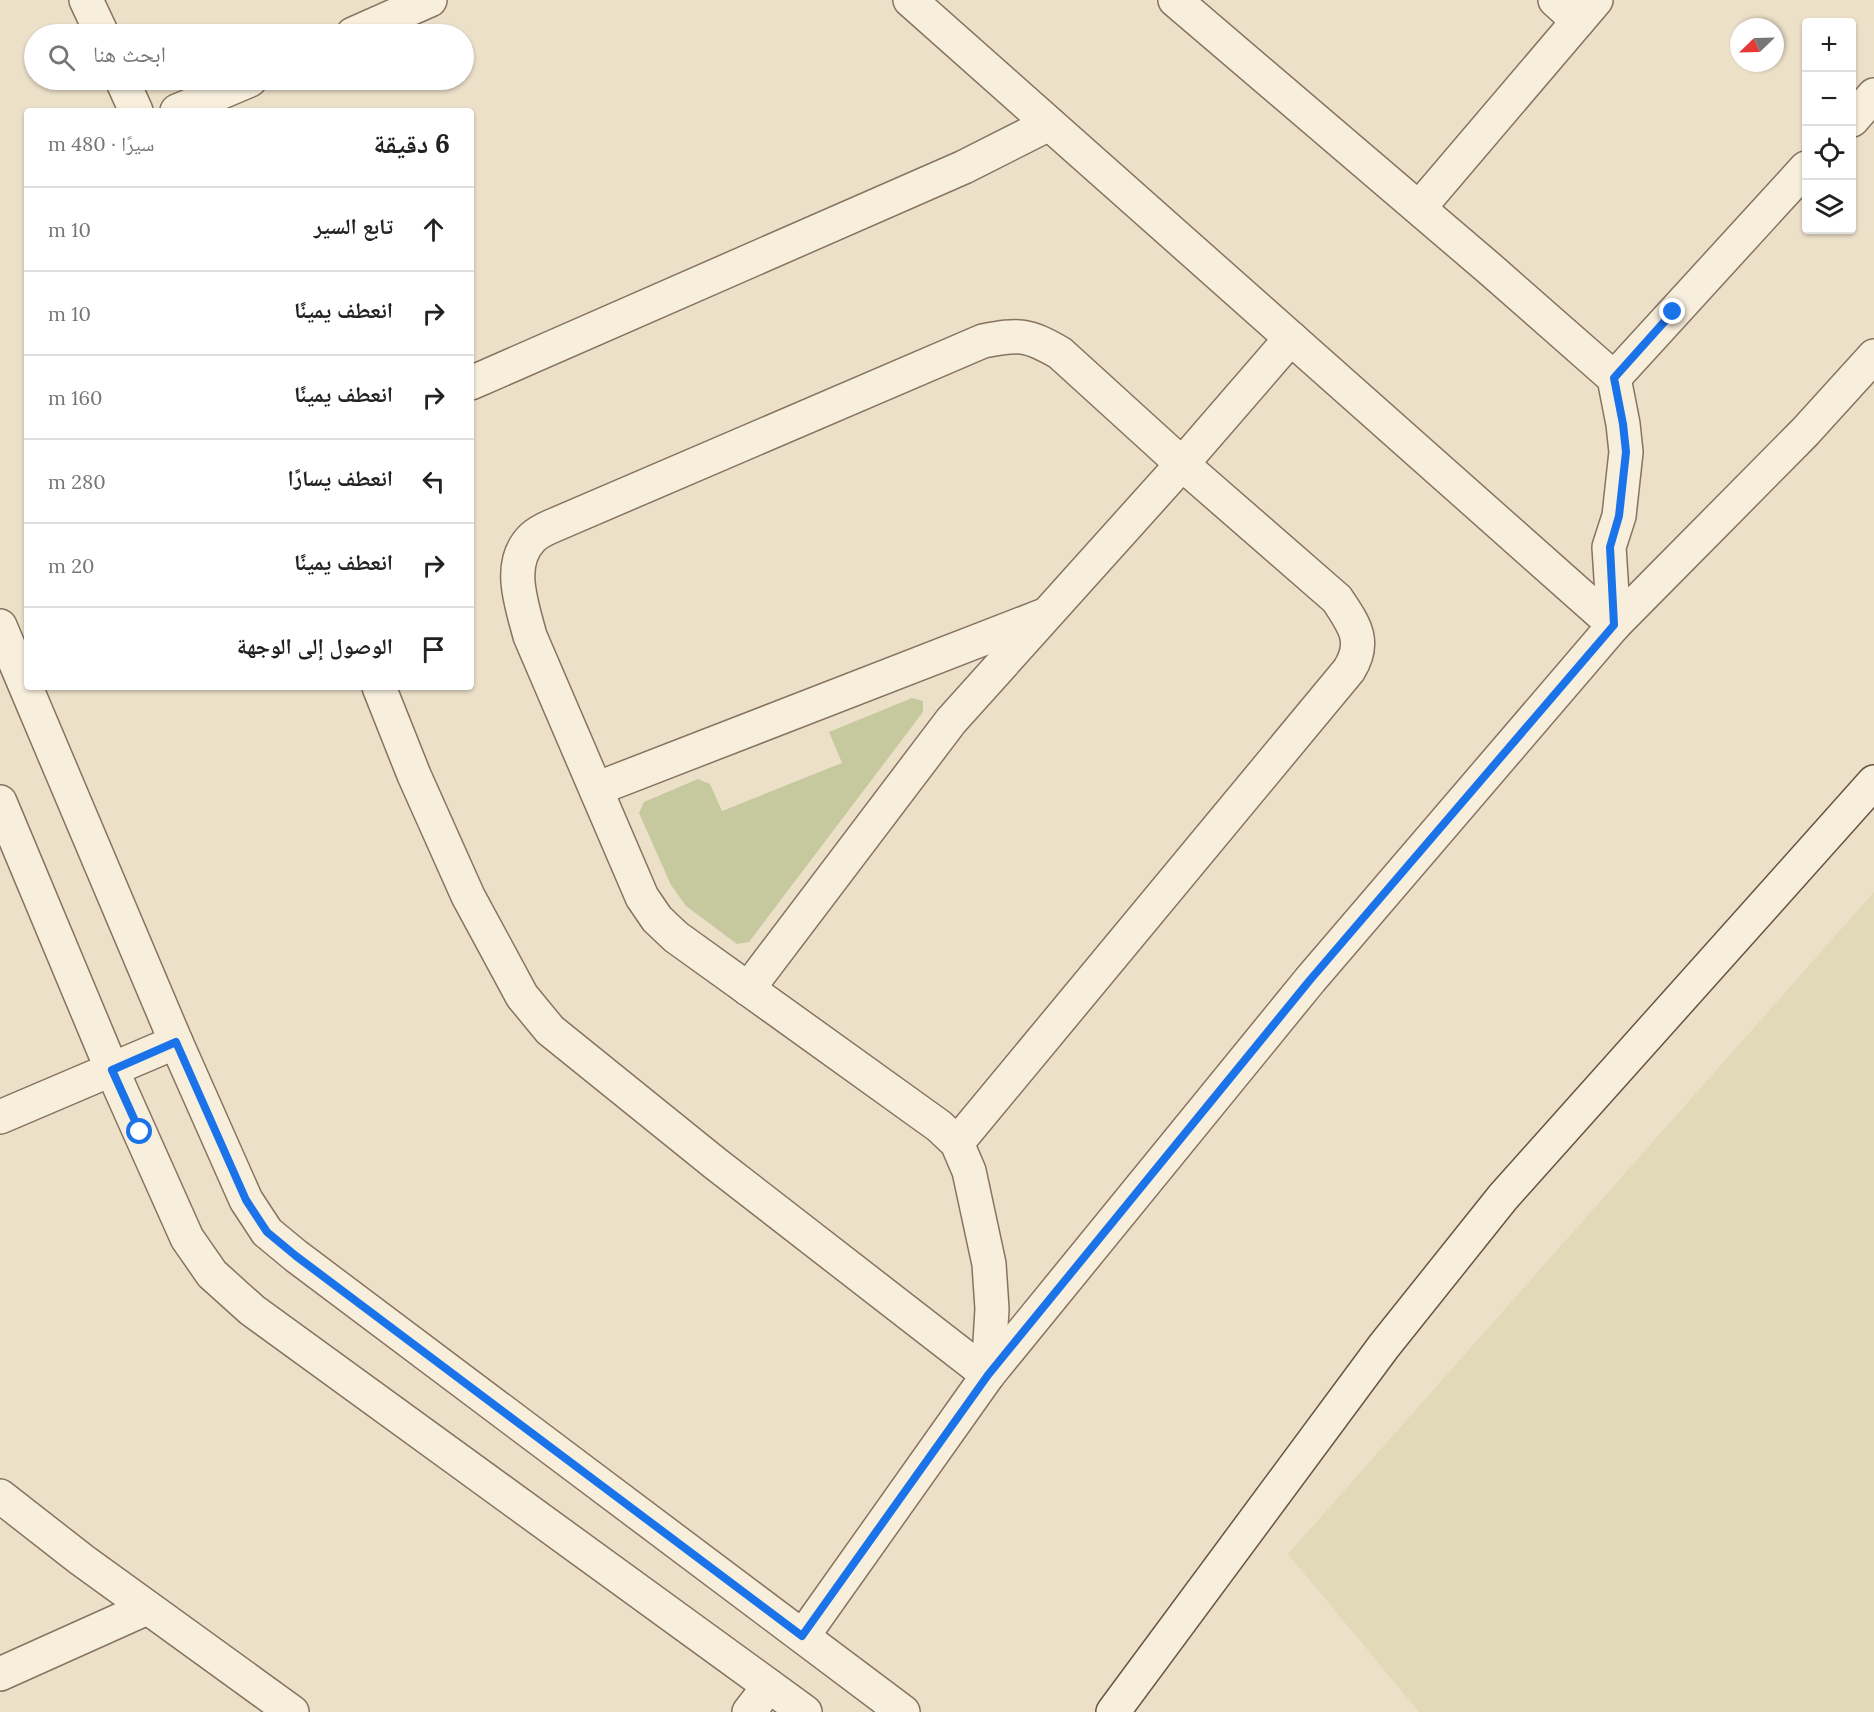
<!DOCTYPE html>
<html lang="ar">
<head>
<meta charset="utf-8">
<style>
	:root { --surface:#fff; --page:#f6f6f6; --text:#222; --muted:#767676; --line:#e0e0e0 }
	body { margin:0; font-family:Lora,"Noto Naskh Arabic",serif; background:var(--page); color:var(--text); direction:rtl }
	.controls { position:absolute; right:18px; top:18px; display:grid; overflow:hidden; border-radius:6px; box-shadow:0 2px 4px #0004 }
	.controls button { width:54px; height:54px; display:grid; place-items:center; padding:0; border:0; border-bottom:2px solid var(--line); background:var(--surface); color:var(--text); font:30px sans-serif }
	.compass { position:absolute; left:1730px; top:18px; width:54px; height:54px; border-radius:50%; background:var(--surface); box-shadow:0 2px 4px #0004; rotate:247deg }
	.stop { position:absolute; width:18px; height:18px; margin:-14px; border:4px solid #1a73e8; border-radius:50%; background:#fff }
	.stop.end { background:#1a73e8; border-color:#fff; box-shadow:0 2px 6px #0008 }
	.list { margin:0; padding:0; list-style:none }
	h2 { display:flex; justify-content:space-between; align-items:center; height:78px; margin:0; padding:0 24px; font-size:26px }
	h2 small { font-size:20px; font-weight:400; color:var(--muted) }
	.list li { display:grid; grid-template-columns:39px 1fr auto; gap:18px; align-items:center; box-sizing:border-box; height:84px; padding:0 24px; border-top:2px solid var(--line) }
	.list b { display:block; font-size:22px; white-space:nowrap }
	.list em { font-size:20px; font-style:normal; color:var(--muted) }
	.icon { flex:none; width:33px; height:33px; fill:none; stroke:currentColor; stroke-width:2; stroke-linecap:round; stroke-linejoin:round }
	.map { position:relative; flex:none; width:1874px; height:1712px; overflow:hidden; direction:ltr }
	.search { position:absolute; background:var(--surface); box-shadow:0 2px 4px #0004; left:24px; top:24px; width:450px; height:66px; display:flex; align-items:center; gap:15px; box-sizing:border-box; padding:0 21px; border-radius:33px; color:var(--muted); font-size:22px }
	.panel { position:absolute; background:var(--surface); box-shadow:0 2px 4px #0004; left:24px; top:108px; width:450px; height:582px; border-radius:6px; direction:rtl }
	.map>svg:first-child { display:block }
	.farmland { fill:#e1d9b7 }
	.green { fill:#c5c99d }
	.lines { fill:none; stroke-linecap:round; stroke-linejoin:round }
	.street-casing { stroke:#87735f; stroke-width:36 }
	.secondary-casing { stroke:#695442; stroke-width:36 }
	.street { stroke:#f7eedc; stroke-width:33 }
	.secondary { stroke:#f7eedc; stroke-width:33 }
	.route { stroke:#1a73e8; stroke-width:8 }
</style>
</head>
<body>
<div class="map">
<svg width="1874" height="1712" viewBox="0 0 1874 1712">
	<rect width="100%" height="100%" fill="#ece0c9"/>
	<path class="farmland" d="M1874 892V1712H1419L1288 1554Z"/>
	<path class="green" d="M912 698 923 701V712L749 942 737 944 686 906 671 885 639 813 644 802 698 779 710 784 722 811 842 763 829 732Z"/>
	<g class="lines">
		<g class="street-casing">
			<g id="street">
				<path d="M86 0 102 34"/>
				<path d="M910 0 1614 625"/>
				<path d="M1175 0 1490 269 1614 378 1623 424 1626 452 1619 516 1609 547 1614 625"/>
				<path d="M1555 0 1578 21"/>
				<path d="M353 34 430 0"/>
				<path d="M122 80 136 111"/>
				<path d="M177 111 250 80"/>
				<path d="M1852 120 1874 95"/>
				<path d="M1419 208 1596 0"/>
				<path d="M1614 378 1806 168"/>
				<path d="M471 383 964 167 1049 124"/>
				<path d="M0 626 176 1042 246 1200 267 1232 296 1256 903 1712"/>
				<path d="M379 687 414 775 468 896 522 996 550 1030 716 1164 988 1375"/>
				<path d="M596 789 1042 616"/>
				<path d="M0 802 112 1070 187 1238 212 1274 252 1310 805 1712"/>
				<path d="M748 989 951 721 1182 464 1291 338"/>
				<path d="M0 1117 176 1042"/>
				<path d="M957 1143 1349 670C1367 641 1354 625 1337 599L1182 464 1060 353C1027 334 1020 334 983 341L552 526C545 529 537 533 532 538 506 564 522 605 530 636L642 897 657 919 676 937 939 1126 957 1143 969 1171 989 1264 992 1309 988 1375"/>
				<path d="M0 1496 82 1560 292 1712"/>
				<path d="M803 1636 988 1375 1310 980 1614 625 1805 432 1874 356"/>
				<path d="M0 1674 147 1608"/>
				<path d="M749 1712 769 1686"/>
			</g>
		</g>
		<g class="secondary-casing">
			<path id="secondary" d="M1113 1712 1384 1346 1503 1197 1874 782"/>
		</g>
		<use href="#street" class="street"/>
		<use href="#secondary" class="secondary"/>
	</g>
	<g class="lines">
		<path class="route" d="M140 1132 112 1070 176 1042 246 1200 267 1232 296 1256 802 1636 988 1375 1310 980 1614 625 1610 547 1619 516 1626 452 1623 424 1614 378 1673 312"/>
	</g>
</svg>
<div class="controls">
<button>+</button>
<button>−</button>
<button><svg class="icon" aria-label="locate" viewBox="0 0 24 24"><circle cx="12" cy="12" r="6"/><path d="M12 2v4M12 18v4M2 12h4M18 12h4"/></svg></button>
<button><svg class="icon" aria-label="layers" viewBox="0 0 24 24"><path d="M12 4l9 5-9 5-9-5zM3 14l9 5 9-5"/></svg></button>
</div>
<svg class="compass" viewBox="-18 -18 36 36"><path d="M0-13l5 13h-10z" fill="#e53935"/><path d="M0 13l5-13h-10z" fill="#767676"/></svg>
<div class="stop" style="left:140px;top:1132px"></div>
<div class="stop end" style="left:1673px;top:312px"></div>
<div class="search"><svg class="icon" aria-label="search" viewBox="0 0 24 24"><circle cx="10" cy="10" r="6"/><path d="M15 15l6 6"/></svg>ابحث هنا</div>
<section class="panel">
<h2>6 دقيقة<small>سيرًا · 480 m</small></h2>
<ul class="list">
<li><svg class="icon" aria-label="ahead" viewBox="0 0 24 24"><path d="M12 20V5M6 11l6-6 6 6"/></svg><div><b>تابع السير</b></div><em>10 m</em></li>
<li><svg class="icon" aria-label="right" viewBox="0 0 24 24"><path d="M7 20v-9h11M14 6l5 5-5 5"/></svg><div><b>انعطف يمينًا</b></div><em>10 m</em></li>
<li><svg class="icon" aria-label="right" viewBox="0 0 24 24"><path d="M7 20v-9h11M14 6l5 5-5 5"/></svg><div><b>انعطف يمينًا</b></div><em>160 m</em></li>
<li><svg class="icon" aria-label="left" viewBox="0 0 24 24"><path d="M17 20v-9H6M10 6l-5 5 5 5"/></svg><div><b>انعطف يسارًا</b></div><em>280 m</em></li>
<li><svg class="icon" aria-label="right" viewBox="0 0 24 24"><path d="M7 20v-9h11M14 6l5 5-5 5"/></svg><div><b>انعطف يمينًا</b></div><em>20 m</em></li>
<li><svg class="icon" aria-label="arrive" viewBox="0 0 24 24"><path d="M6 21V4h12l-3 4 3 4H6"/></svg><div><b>الوصول إلى الوجهة</b></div></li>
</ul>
</section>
</div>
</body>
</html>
